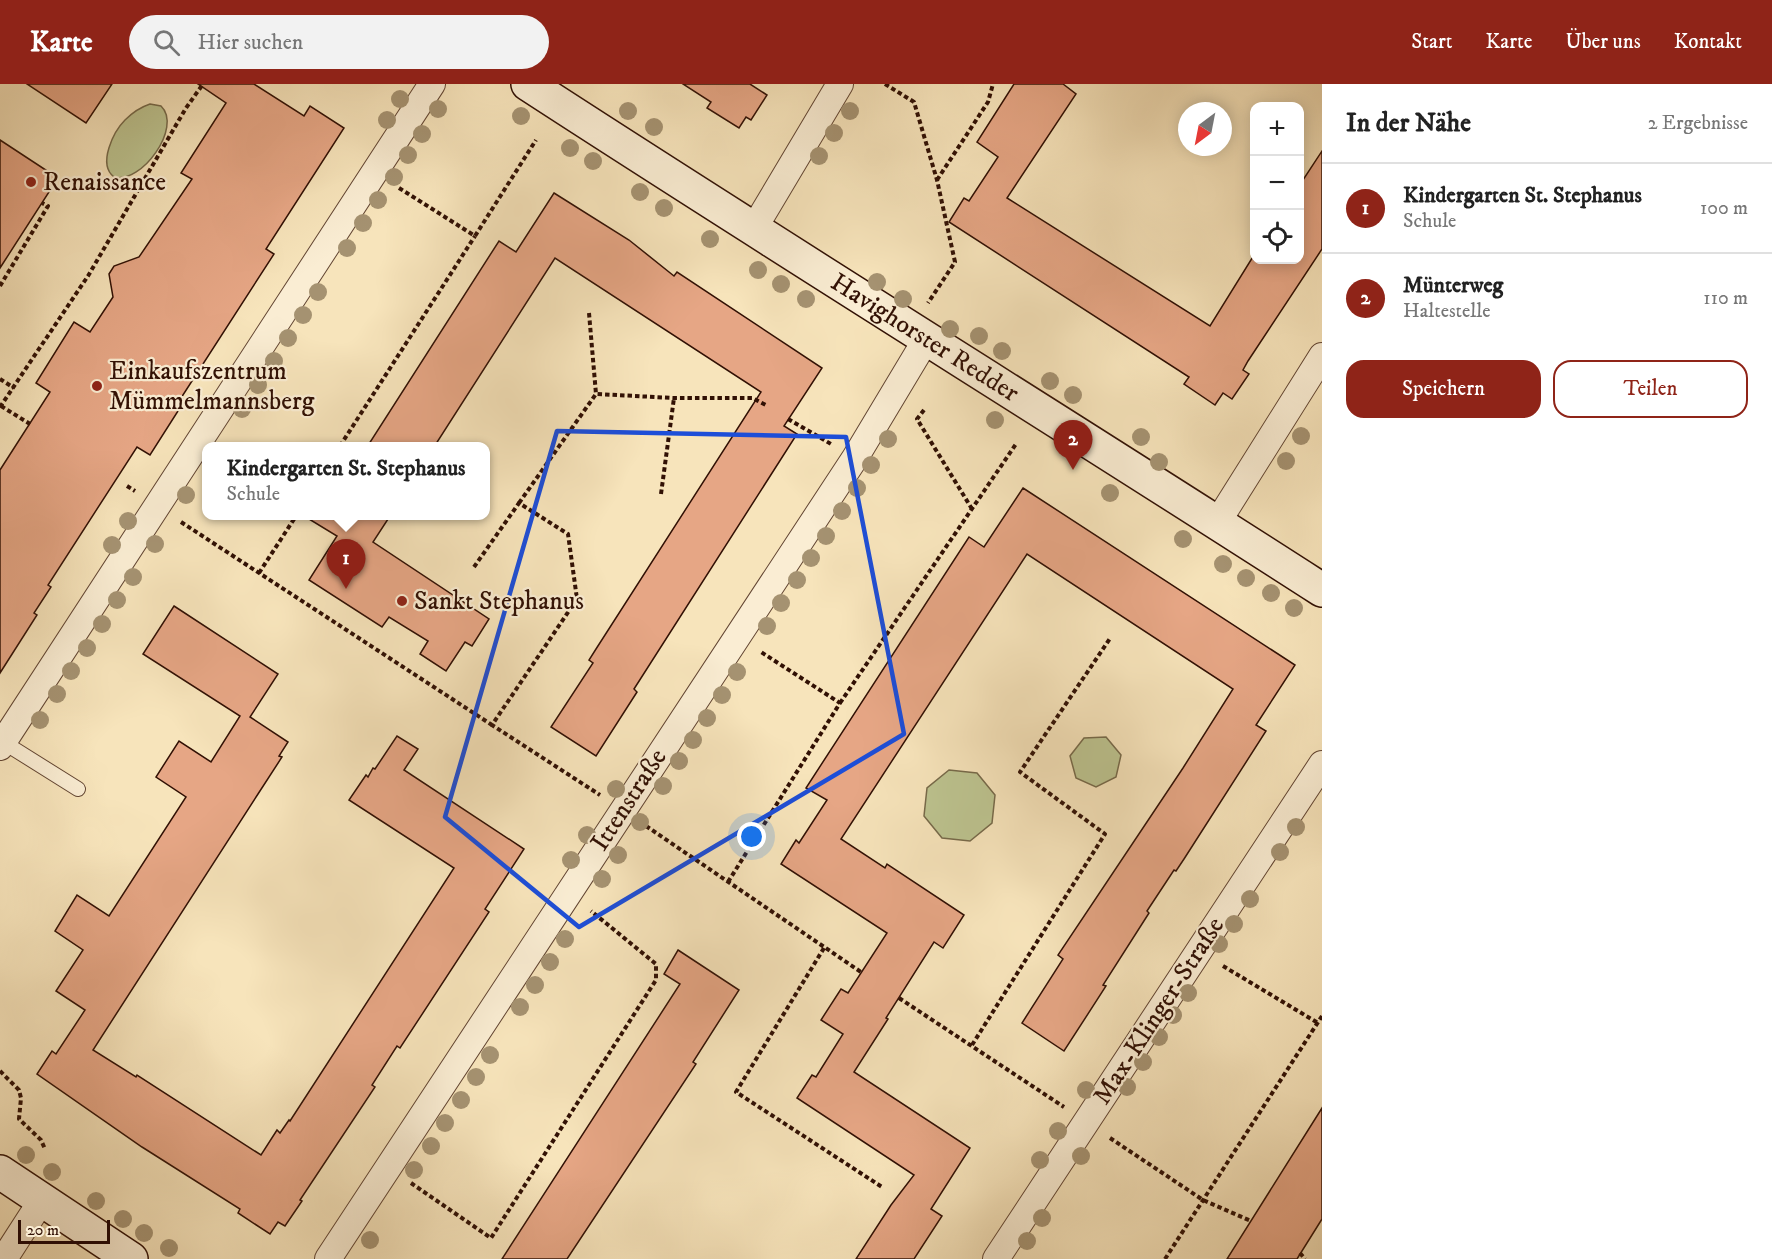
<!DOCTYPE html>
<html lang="de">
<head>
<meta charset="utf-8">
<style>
	:root { --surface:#fff; --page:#f2f2f2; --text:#222; --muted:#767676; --line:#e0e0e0; --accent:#8f2418 }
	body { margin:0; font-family:"IM FELL DW Pica",serif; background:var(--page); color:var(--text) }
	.controls { position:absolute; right:18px; top:18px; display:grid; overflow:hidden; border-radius:12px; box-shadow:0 3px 15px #0003 }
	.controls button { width:54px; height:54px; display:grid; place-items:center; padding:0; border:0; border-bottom:2px solid var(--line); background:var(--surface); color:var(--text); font:30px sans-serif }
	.compass { position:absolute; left:1178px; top:18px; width:54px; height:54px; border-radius:50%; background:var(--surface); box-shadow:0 3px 15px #0003; rotate:212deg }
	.scale { position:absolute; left:18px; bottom:15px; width:92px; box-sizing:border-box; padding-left:6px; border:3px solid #311004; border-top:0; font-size:16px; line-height:21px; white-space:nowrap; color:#311004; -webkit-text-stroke:4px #faedd3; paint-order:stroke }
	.you { position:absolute; left:752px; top:753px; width:21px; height:21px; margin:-15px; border:4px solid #fff; border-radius:50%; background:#1a73e8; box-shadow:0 0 0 9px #1a73e833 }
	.badge { display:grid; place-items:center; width:39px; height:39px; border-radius:50%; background:var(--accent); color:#fff; font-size:20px; font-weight:700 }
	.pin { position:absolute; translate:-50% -50px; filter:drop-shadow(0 2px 3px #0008) }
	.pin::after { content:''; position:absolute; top:32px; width:21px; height:18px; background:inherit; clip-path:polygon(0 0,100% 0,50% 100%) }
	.popup { position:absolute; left:202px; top:358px; width:288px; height:78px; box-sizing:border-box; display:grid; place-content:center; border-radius:12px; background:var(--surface); filter:drop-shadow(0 2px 4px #0005); font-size:20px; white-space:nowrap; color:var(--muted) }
	.popup b { font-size:22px; color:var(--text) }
	.popup::after { content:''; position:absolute; left:50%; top:100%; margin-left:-12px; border:12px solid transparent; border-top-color:var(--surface) }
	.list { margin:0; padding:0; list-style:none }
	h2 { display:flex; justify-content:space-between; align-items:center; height:78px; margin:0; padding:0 24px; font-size:26px }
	h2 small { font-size:20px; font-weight:400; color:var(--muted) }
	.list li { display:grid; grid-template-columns:39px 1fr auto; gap:18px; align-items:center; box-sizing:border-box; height:90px; padding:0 24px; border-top:2px solid var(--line) }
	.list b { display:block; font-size:22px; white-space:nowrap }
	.list p { margin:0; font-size:20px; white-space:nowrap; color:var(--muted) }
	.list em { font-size:20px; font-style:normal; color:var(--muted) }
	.actions { display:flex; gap:12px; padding:18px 24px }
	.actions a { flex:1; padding:14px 0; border:2px solid var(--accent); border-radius:18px; text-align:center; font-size:21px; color:var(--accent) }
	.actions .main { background:var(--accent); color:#fff }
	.icon { flex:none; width:33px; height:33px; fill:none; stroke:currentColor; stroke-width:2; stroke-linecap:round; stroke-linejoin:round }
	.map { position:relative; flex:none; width:1322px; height:1175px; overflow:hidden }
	header { display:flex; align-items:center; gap:36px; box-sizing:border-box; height:84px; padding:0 30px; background:var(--accent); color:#fff }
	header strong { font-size:28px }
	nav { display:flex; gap:33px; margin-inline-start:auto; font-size:21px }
	.search { width:420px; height:54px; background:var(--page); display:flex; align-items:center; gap:15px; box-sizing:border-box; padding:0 21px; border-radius:33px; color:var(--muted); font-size:22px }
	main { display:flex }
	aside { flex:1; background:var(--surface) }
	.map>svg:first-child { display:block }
	.green { fill:#bdc490; stroke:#776a4a; stroke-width:1.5 }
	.building { fill:#e6a685; stroke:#311004; stroke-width:1.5 }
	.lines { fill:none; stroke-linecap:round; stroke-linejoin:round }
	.lane-casing { stroke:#624532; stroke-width:16 }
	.street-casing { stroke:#624532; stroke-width:28 }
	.secondary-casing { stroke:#311004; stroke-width:36 }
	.path { stroke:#311004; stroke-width:4; stroke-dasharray:4.5 3; stroke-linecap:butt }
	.lane { stroke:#faedd3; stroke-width:14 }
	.street { stroke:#faedd3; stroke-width:26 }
	.secondary { stroke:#faedd3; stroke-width:33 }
	.tree { fill:#a59271 }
	.marked { fill:none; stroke:#1d4ed8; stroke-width:4.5; stroke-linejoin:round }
	.poi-dot { fill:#8f2418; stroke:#faedd3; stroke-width:2 }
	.labels { text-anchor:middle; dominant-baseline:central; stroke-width:4.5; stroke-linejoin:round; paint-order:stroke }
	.poi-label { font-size:26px; fill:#311004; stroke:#faedd3; text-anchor:start }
	.street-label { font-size:26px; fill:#311004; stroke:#faedd3 }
</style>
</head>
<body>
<header>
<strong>Karte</strong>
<div class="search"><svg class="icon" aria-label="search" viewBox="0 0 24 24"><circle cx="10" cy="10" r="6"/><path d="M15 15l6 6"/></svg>Hier suchen</div>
<nav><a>Start</a><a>Karte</a><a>Über uns</a><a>Kontakt</a></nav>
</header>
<main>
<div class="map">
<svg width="1322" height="1175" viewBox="0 0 1322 1175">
	<rect width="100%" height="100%" fill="#f7e4bb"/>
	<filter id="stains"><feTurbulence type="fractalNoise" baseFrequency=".00333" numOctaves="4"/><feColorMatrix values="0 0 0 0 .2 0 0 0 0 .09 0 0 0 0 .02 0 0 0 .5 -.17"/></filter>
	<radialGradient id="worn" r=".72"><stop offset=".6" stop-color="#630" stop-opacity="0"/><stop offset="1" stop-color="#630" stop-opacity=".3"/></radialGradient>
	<g class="green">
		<path d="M150 20 161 22C183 43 141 101 114 93 97 80 114 47 125 36 132 29 141 23 150 20Z"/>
		<path d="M1106 653 1121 671 1116 693 1096 703 1076 694 1070 672 1084 654Z"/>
		<path d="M949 686 977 689 995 711 992 739 970 757 942 754 924 732 927 704Z"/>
	</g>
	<g class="building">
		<path d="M27 0H112L86 39Z"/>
		<path d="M198 0H254L304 32 310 22 344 44 266 165 274 170 181 314 185 316 150 371 137 363 48 501 51 503 34 529 37 531 0 589V386L50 308 36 299 74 238 90 248 113 213 109 190 114 182 139 173 192 95 181 89 226 19Z"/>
		<path d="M683 0H750L767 11 751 36 746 33 739 44 707 24 711 18Z"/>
		<path d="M1014 0H1063L1076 10 1007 114 1210 242 1254 171V176H1299V102L1322 67V165L1248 277 1243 286 1249 290 1232 315 1223 309 1215 321 1184 300 1189 293 949 138 964 114 969 117 998 73 977 58Z"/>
		<path d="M0 56 58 94 0 184Z"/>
		<path d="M554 109 629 156 674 192 677 188 822 284 784 342 797 350 634 605 637 608 596 672 551 643 593 579 589 576 596 565 761 308 555 174 434 363H367L499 157 516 168Z"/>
		<path d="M1023 404 1295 581 1256 641 1266 647 1184 775 1176 787 1174 786 1147 827 1149 829 1103 901 1106 902 1064 967 1022 939 1063 875 1058 871 1183 684 1233 605 1027 470 841 755 885 784 887 780 964 831 943 864 934 858 886 934 888 935 854 988 970 1064 931 1125 942 1132 914 1175H856L891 1121 914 1091 797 1014 812 991 816 993 843 950 821 936 841 905 848 909 887 849 781 780 796 756 799 759 827 716 806 704 969 453 984 463Z"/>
		<path d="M304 432H390L373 458 489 535 472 562 465 558 446 587 420 570 428 557 389 533 382 543 309 496 337 452Z"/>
		<path d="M174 522 278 590 250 633 288 658 279 672 282 673 258 710 93 966 136 993 137 991 261 1071 277 1046 280 1049 289 1036 290 1037 454 784 349 716 366 691 368 693 373 684 375 685 397 652 418 665 404 686 524 765 485 825 489 828 400 964 397 962 372 1001 375 1003 300 1116 302 1117 285 1142 278 1138 270 1150 238 1129 240 1125 142 1063 37 990 52 967 56 970 85 926 56 907 83 866 55 847 77 811 109 832 186 713 156 693 179 657 211 678 240 632 143 570Z"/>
		<path d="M678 866 739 906 693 978 696 980 567 1175H502L680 900 664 890Z"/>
		<path d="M1322 1024V1135L1297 1175H1227Z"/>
	</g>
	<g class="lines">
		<g class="lane-casing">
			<path id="lane" d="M3 658 78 705"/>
		</g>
		<g class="street-casing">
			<g id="street">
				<path d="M753 146 840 0"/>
				<path d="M1217 439 1322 272"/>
				<path d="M0 663 432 0"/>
				<path d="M4 1175 42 1116"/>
				<path d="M328 1175 855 374 927 254"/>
				<path d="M996 1175 1322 680"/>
			</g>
		</g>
		<g class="secondary-casing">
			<g id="secondary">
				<path id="s1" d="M528 0C791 171 1058 336 1322 506"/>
				<path d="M0 1088 131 1175"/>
			</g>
		</g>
		<g class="path">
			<path d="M885 0 914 18 937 96 955 178 928 219"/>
			<path d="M937 96 988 18 993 0"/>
			<path d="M399 104 475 152 536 56"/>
			<path d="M0 202 48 122 42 119"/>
			<path d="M589 229 596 310"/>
			<path d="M0 295 14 304"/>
			<path d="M1 322 30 340"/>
			<path d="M0 323 88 192 186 24 203 0"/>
			<path d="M924 326 917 335 972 425"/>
			<path d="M788 335 831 360"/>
			<path d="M340 362 475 152"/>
			<path d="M127 402 135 407"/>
			<path d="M661 410 674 314"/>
			<path d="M519 419 596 310 674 314H752L766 321"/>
			<path d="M181 438 492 641"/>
			<path d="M474 483 519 419 568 450 577 515 492 641 600 711"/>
			<path d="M259 489 296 432"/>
			<path d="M840 619 1016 360"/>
			<path d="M646 742 861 888"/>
			<path d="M728 798 840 619 761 568"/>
			<path d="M824 864 736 1008 882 1103"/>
			<path d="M1223 882 1318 939"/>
			<path d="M899 914 1064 1023"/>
			<path d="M972 961 1105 750 1020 688 1111 553"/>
			<path d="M0 987 19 1006 21 1014 19 1035 41 1056 45 1065"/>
			<path d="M1110 1054 1203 1116 1251 1137"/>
			<path d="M411 1099 491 1154 656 896V880L591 827"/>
			<path d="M1300 1169 1305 1175"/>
			<path d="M1165 1175 1322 932"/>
		</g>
		<use href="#lane" class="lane"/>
		<use href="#street" class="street"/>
		<use href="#secondary" class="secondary"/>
	</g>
	<g class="tree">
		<circle cx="400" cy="15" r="9"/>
		<circle cx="438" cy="25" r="9"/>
		<circle cx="628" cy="27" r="9"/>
		<circle cx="850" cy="27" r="9"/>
		<circle cx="521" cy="32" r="9"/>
		<circle cx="387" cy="36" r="9"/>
		<circle cx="654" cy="43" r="9"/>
		<circle cx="834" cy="49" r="9"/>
		<circle cx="422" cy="50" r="9"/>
		<circle cx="570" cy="64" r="9"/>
		<circle cx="408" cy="71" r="9"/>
		<circle cx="819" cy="72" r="9"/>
		<circle cx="593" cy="77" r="9"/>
		<circle cx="394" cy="93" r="9"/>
		<circle cx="640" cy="108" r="9"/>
		<circle cx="378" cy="116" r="9"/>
		<circle cx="664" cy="124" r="9"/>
		<circle cx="363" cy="139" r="9"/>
		<circle cx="710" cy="155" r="9"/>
		<circle cx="347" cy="164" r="9"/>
		<circle cx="758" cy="186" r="9"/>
		<circle cx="877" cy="198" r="9"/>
		<circle cx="781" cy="200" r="9"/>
		<circle cx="318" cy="208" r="9"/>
		<circle cx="806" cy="215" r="9"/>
		<circle cx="903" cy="215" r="9"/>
		<circle cx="303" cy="231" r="9"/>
		<circle cx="950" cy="245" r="9"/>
		<circle cx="979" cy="252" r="9"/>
		<circle cx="288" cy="254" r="9"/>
		<circle cx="1002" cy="267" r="9"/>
		<circle cx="274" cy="277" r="9"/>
		<circle cx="1050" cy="297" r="9"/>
		<circle cx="258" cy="301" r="9"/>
		<circle cx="1073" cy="311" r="9"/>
		<circle cx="242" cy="325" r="9"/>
		<circle cx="995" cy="336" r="9"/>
		<circle cx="1301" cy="352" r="9"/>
		<circle cx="1141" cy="353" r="9"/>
		<circle cx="888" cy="355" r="9"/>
		<circle cx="1286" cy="377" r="9"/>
		<circle cx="1159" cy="378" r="9"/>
		<circle cx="871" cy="381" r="9"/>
		<circle cx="857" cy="404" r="9"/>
		<circle cx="1110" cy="409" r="9"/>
		<circle cx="186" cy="411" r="9"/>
		<circle cx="842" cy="427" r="9"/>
		<circle cx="128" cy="437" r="9"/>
		<circle cx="826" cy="452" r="9"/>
		<circle cx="1183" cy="455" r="9"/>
		<circle cx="155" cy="460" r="9"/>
		<circle cx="112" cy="461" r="9"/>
		<circle cx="811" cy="474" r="9"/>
		<circle cx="1223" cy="480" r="9"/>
		<circle cx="133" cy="493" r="9"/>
		<circle cx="1246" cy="494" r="9"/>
		<circle cx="797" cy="496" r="9"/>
		<circle cx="1271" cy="509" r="9"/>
		<circle cx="117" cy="516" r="9"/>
		<circle cx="781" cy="519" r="9"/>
		<circle cx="1294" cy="524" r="9"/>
		<circle cx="102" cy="540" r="9"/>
		<circle cx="767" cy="542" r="9"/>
		<circle cx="87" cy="564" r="9"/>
		<circle cx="71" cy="587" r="9"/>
		<circle cx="737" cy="588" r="9"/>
		<circle cx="57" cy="610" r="9"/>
		<circle cx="722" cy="611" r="9"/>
		<circle cx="707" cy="634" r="9"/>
		<circle cx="40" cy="636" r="9"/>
		<circle cx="693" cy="656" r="9"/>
		<circle cx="679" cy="677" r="9"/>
		<circle cx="663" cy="702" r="9"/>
		<circle cx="616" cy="705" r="9"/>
		<circle cx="640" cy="738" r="9"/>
		<circle cx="1296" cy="743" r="9"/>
		<circle cx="587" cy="751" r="9"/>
		<circle cx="1280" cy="768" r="9"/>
		<circle cx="618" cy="771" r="9"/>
		<circle cx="571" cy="776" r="9"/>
		<circle cx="602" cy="795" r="9"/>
		<circle cx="1250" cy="815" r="9"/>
		<circle cx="1234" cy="840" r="9"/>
		<circle cx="565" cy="855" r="9"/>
		<circle cx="1219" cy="860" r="9"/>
		<circle cx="550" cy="878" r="9"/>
		<circle cx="535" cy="901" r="9"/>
		<circle cx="1188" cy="909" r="9"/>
		<circle cx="520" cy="923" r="9"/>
		<circle cx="1173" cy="931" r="9"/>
		<circle cx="1159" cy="953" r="9"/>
		<circle cx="490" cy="971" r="9"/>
		<circle cx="1143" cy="978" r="9"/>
		<circle cx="476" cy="993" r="9"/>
		<circle cx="1127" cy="1003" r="9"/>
		<circle cx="1086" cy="1006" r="9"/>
		<circle cx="461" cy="1016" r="9"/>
		<circle cx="445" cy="1039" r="9"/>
		<circle cx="1058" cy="1047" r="9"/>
		<circle cx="431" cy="1062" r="9"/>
		<circle cx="26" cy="1071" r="9"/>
		<circle cx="1081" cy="1072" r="9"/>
		<circle cx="1040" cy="1076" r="9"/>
		<circle cx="414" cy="1086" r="9"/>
		<circle cx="52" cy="1088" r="9"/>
		<circle cx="96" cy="1117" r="9"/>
		<circle cx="1042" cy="1134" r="9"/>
		<circle cx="123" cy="1135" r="9"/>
		<circle cx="144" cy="1149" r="9"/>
		<circle cx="370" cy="1156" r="9"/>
		<circle cx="1027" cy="1157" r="9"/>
		<circle cx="169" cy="1164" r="9"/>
	</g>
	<path class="marked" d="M557 347 846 353 904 650 579 843 445 733Z"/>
	<g class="poi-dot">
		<circle cx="31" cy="98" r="6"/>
		<circle cx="97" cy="302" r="6"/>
		<circle cx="402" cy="517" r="6"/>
	</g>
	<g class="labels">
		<g class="poi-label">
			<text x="43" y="98">Renaissance</text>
			<text x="109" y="287">Einkaufszentrum<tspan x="109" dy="30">Mümmelmannsberg</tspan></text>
			<text x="414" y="517">Sankt Stephanus</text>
		</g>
		<g class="street-label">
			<text stroke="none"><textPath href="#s1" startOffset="471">Havighorster Redder</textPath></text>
			<text transform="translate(629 716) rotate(-57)">Ittenstraße</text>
			<text transform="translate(1159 927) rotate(-57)">Max-Klinger-Straße</text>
		</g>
	</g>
	<rect width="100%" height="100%" filter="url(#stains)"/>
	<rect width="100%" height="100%" fill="url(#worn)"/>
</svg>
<div class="controls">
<button>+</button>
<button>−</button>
<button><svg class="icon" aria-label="locate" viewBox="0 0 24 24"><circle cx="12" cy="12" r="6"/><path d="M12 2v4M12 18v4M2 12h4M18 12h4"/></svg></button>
</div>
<svg class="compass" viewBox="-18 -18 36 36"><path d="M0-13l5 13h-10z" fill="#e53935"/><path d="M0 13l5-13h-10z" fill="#767676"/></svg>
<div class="scale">20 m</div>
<div class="you"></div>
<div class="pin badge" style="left:346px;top:505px">1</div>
<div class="popup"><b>Kindergarten St. Stephanus</b>Schule</div>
<div class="pin badge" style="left:1073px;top:386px">2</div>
</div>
<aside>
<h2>In der Nähe<small>2 Ergebnisse</small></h2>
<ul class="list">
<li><span class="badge">1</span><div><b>Kindergarten St. Stephanus</b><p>Schule</p></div><em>100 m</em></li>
<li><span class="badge">2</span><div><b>Münterweg</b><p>Haltestelle</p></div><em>110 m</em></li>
</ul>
<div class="actions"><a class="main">Speichern</a><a>Teilen</a></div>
</aside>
</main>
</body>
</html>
